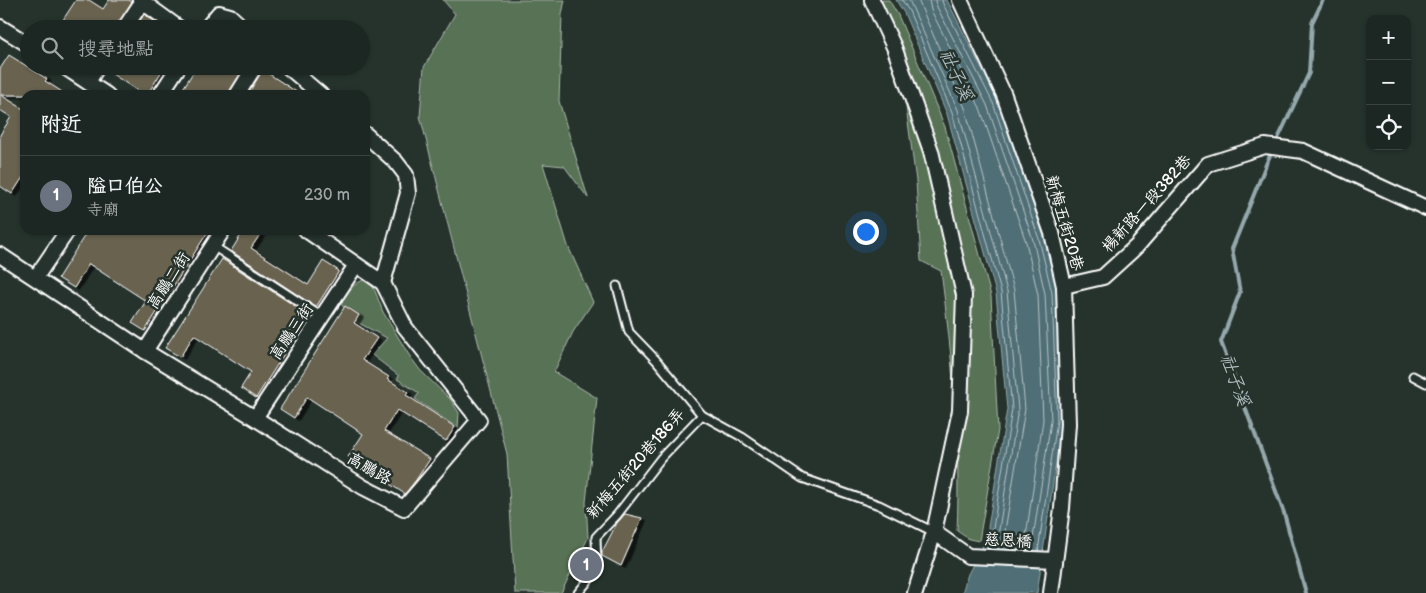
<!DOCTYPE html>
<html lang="zh-TW">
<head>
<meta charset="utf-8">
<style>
	:root { --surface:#1c2622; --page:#29322f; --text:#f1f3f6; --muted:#a0a5a5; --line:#3a4340; --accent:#2563eb }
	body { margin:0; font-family:"Balsamiq Sans","LXGW WenKai TC",sans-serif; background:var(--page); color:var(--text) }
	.controls { position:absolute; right:15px; top:15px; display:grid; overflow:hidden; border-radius:10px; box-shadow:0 1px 4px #0004 }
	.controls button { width:45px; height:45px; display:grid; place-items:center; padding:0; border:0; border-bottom:1px solid var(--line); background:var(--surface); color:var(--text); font:25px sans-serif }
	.you { position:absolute; left:865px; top:231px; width:18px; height:18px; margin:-12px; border:4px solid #fff; border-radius:50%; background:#1a73e8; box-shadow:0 0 0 8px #1a73e833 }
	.badge { display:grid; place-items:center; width:32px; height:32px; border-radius:50%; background:var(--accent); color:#fff; font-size:16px; font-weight:700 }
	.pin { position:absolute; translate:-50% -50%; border:2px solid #fff; box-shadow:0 1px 5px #0006 }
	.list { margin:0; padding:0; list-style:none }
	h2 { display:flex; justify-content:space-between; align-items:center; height:65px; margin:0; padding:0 20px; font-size:21px }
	h2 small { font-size:16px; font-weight:400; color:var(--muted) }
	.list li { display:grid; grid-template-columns:32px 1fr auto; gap:15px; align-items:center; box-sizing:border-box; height:80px; padding:0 20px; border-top:1px solid var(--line) }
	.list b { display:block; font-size:19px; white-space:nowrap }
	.list p { margin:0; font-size:16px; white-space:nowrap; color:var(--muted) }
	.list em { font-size:16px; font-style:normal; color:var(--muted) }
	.icon { flex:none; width:28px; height:28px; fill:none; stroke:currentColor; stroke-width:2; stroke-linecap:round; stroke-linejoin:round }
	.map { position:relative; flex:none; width:1426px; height:593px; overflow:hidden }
	.search { position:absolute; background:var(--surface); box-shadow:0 1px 4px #0004; left:20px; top:20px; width:350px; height:55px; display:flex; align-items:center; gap:12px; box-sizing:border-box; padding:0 18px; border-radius:28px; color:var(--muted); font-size:19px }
	.panel { position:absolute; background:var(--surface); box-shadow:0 1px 4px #0004; left:20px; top:90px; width:350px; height:145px; border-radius:15px }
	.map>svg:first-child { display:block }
	.green { fill:#597257; stroke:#acb8ab }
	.water { fill:#4f6e75; stroke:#95a8ac }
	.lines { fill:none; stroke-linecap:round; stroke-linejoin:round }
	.shore { stroke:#b9c5c8; stroke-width:1 }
	.stream { stroke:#95a8ac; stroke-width:4 }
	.building { fill:#676250; stroke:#fff; filter:url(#shadow) }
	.lane-casing { stroke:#fff; stroke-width:11 }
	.street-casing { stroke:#fff; stroke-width:18 }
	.lane { stroke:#26332d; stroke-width:7 }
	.street { stroke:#26332d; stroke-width:14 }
	.labels { text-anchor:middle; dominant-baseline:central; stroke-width:5; stroke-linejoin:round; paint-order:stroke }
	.street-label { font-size:16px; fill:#fff; stroke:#26332d }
	.water-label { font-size:18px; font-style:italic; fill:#b0bec1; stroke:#26332d }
</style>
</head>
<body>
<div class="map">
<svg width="1426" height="593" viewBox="0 0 1426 593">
	<defs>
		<filter id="shadow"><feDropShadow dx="4.5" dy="2.5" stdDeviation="0" flood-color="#0009"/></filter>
	</defs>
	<rect width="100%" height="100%" fill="#26332d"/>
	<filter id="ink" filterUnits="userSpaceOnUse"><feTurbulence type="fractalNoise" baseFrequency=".02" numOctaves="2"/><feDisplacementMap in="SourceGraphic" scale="10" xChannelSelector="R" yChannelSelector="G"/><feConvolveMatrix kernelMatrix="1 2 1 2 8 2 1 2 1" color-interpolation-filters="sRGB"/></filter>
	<g filter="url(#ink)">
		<g class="green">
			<path d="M443 0H565L562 14 559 101 588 198 564 166 543 164 568 246 593 302 573 332 554 372 597 398 586 502 588 538 561 593H515L507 454 420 116 424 67 455 14Z"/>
			<path d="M876 0H889L898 15 945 127 991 296 998 430 979 541 969 539 957 531C961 443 952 357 941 271L921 261 916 181 898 48Z"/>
			<path d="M368 278 375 291 383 312 409 355 420 370 451 400 459 413 458 428 415 399 419 393 397 379 399 376 372 355 387 338 355 321 341 304C347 290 353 284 368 278Z"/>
		</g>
		<path class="water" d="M896 0H947L998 101 1044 237 1057 292 1062 421 1037 593H962L968 574 986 540 1007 409 996 293 947 114 904 13Z"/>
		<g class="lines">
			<g class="shore">
				<path d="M902 0 909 11 952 112 1001 292 1012 409 991 541 987 549"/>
				<path d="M909 0 958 110 1007 291 1018 409 997 542 994 549"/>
				<path d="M918 0 965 108 1014 290 1025 409 1002 549"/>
				<path d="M929 0 931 10 980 108 1026 242 1038 295 1043 420 1024 550"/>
				<path d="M936 0 937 7 987 105 1033 240 1045 294 1051 421 1031 551"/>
				<path d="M942 0 943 4 993 103 1039 239 1052 293 1057 421 1038 551"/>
			</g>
			<path class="stream" d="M1306 593 1284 513 1221 342 1240 292 1232 249 1267 162 1309 73 1312 23 1323 0"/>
		</g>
		<g class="building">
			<path d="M76 0H89L103 9 109 0H129L132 2 115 29H57Z"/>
			<path d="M144 14 165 29H135Z"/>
			<path d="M9 55 47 79 45 81 67 95H1L25 110V174L12 194 0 186V135L11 117 0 110V69Z"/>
			<path d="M107 66H165L147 95H144L106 70Z"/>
			<path d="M197 66H245L228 95H179Z"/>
			<path d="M263 70 301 95H247Z"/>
			<path d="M88 230H209L145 331 132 323 146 301 89 264 74 288 58 278Z"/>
			<path d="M244 230H263L251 248 308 285 323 261 339 271 316 307 231 251Z"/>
			<path d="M222 259 309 315 256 398 241 388 251 372 194 335 180 357 165 348Z"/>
			<path d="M345 306 359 315 354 323 377 338 362 360 389 377 387 379 408 392 406 395 455 427 446 441 397 410 384 431 430 459 416 480 405 494 348 457 363 434 339 418 307 397 294 418 280 409Z"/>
			<path d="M625 514 642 518 621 566 602 556V552L617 523Z"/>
		</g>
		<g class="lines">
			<g class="lane-casing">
				<g id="lane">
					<path d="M213 246 322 317"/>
					<path d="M617 286 629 332 656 360 702 415"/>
					<path d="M1413 376 1426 383"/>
					<path d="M578 593 597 570 596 537 617 515 661 458 702 415 742 437 802 478 879 505 934 532"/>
				</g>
			</g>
			<g class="street-casing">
				<g id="street">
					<path d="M140 0 180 29"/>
					<path d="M872 0 894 47 931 151 964 295 960 411 934 532 915 593"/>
					<path d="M960 0 1004 95 1052 233 1064 286 1068 424 1062 508 1051 593"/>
					<path d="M0 27 29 45"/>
					<path d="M124 29 142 2"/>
					<path d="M206 29 219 13 230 16 244 29"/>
					<path d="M63 66 107 95"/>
					<path d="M287 66 321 95"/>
					<path d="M88 82 98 66"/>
					<path d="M160 95 179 66"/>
					<path d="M237 95 255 66"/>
					<path d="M365 134 396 162 406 175 408 193 383 283"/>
					<path d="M0 255 145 351 255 418 363 487 404 508 479 420 405 327 383 283 306 230"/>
					<path d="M36 277 68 230"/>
					<path d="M1064 286 1103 277 1137 246 1208 164 1265 146 1303 151 1426 208"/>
					<path d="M145 351 223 230"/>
					<path d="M255 418 356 265"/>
					<path d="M934 532 968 556 1055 560"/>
				</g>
			</g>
			<use href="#lane" class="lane"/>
			<use href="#street" class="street"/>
		</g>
	</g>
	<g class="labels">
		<g class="street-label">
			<text transform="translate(1147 204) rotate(-48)">楊新路一段382巷</text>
			<text transform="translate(1064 223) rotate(74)">新梅五街20巷</text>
			<text transform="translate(169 281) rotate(-57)">高鵬二街</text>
			<text transform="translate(292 332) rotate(-56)">高鵬三街</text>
			<text transform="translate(636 464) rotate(-49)">新梅五街20巷186弄</text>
			<text transform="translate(369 469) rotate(30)">高鵬路</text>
			<text transform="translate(1008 541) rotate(3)">慈恩橋</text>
		</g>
		<g class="water-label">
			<text transform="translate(956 75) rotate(65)">社子溪</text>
			<text transform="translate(1235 380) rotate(70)">社子溪</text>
		</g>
	</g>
</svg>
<div class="controls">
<button>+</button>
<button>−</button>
<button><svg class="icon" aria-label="locate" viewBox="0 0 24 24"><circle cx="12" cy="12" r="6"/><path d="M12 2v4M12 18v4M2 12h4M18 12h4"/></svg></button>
</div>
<div class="you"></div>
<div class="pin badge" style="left:586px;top:565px;background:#6b7280">1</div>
<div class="search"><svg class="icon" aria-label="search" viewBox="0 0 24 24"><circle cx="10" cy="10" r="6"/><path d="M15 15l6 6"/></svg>搜尋地點</div>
<section class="panel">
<h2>附近<small></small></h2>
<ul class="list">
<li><span class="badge" style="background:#6b7280">1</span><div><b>隘口伯公</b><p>寺廟</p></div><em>230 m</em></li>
</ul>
</section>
</div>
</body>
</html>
